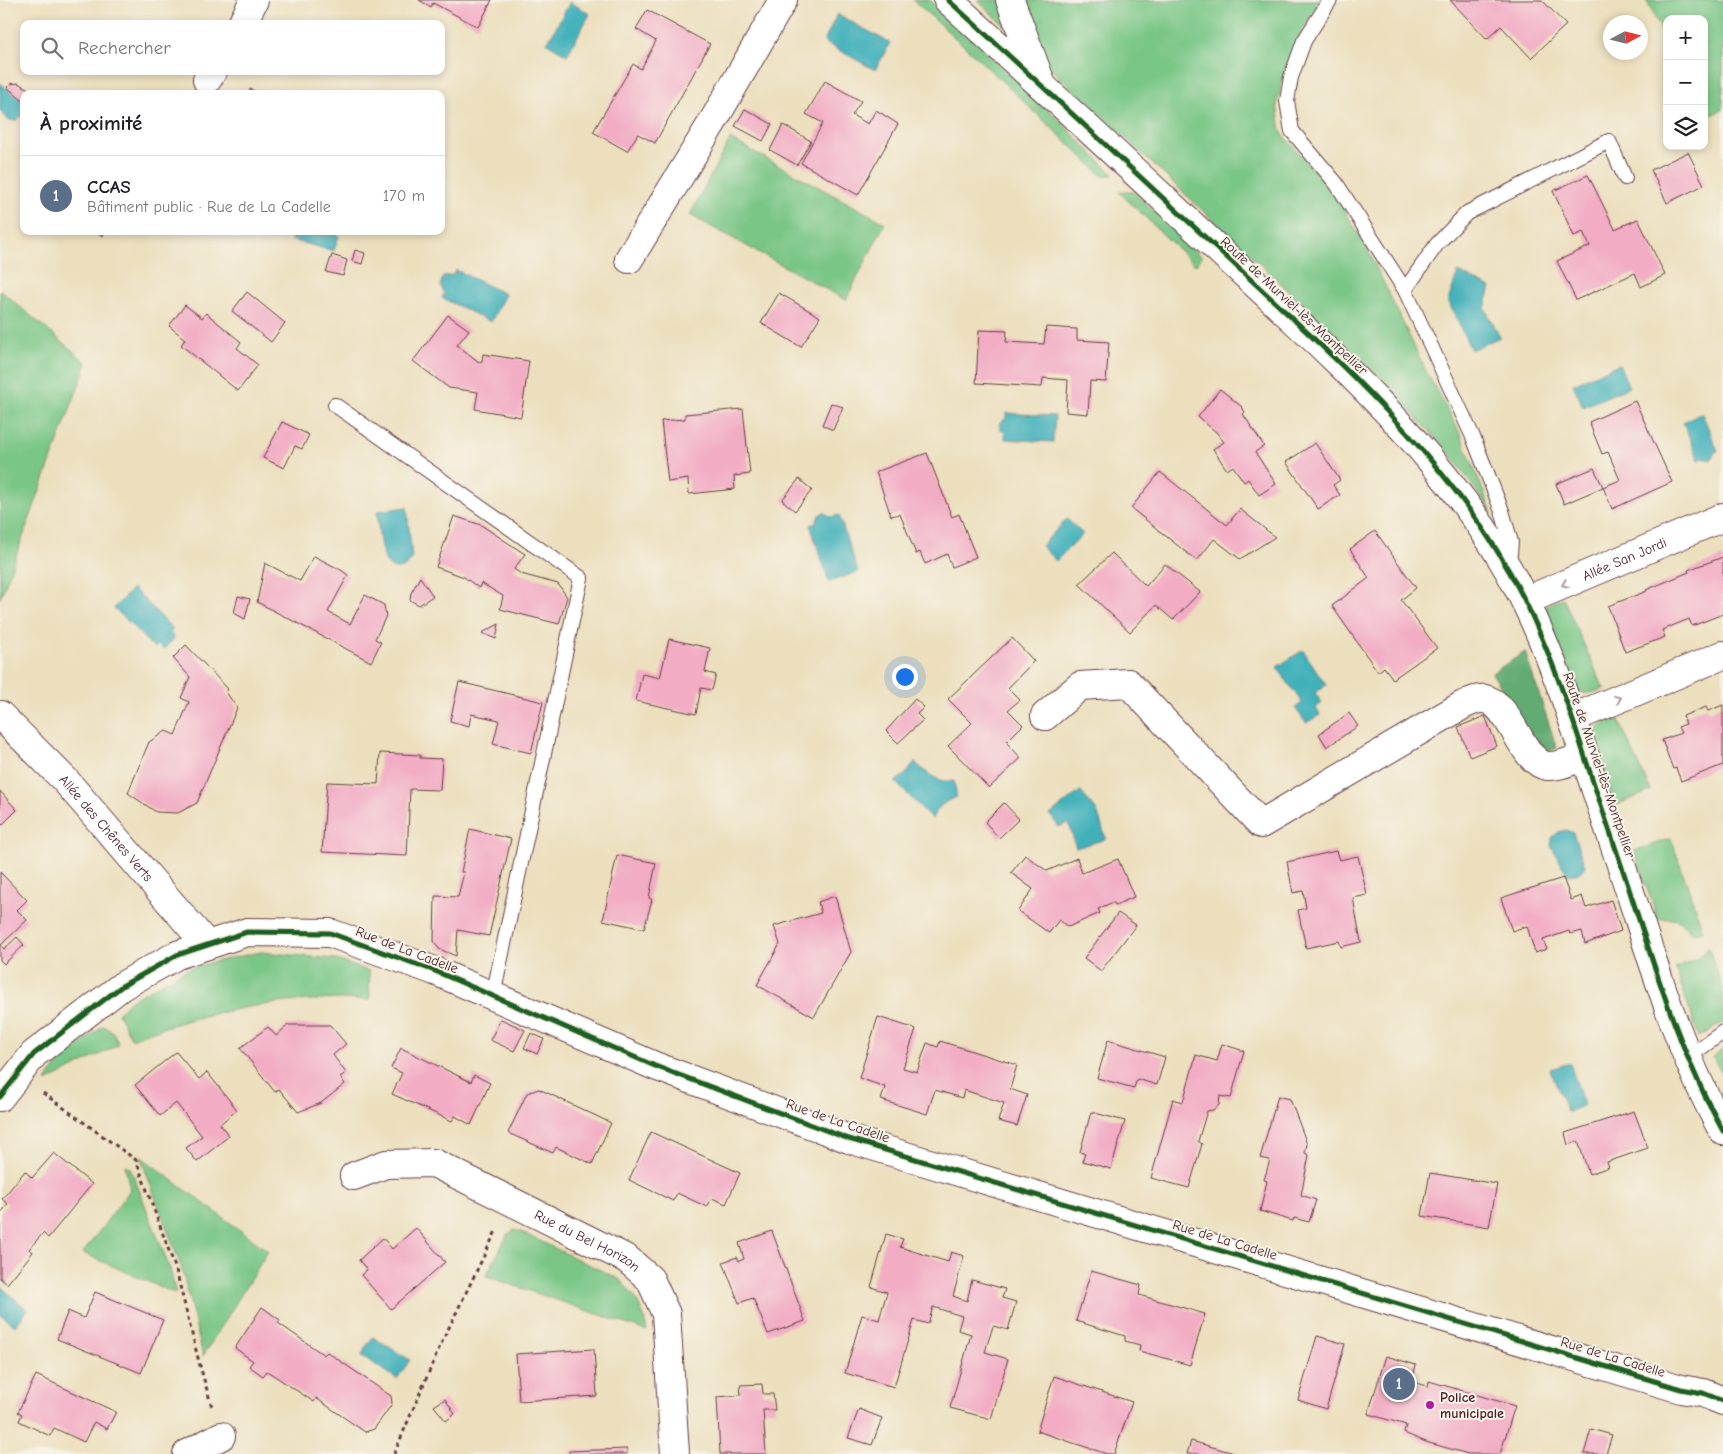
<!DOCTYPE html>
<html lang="fr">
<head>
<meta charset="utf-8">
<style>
	:root { --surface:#fff; --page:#f6f6f6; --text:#202124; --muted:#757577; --line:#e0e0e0; --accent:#db2777 }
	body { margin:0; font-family:"Comic Neue",sans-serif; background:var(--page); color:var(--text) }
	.controls { position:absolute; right:15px; top:15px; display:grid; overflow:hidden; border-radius:10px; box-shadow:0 2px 8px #0003 }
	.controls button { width:45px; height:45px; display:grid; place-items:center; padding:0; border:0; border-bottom:1px solid var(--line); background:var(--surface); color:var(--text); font:25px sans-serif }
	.compass { position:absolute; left:1603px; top:15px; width:45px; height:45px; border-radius:50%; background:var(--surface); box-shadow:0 2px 8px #0003; rotate:83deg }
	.you { position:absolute; left:904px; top:676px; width:18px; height:18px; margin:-12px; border:4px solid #fff; border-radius:50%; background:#1a73e8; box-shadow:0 0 0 8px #1a73e833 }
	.badge { display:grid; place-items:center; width:32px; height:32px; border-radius:50%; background:var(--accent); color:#fff; font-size:16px; font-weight:700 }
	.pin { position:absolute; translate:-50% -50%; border:2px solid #fff; box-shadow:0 1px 5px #0006 }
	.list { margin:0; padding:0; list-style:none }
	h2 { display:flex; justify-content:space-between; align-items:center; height:65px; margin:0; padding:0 20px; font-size:21px }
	h2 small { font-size:16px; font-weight:400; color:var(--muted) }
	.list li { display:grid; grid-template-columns:32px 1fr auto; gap:15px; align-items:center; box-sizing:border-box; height:80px; padding:0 20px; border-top:1px solid var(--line) }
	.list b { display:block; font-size:19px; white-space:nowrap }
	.list p { margin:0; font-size:16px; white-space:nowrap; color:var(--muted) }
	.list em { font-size:16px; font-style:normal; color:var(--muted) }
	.icon { flex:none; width:28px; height:28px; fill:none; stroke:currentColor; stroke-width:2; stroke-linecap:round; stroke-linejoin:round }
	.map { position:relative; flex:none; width:1723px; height:1454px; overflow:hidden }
	.search { position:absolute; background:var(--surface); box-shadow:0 2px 8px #0003; left:20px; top:20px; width:425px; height:55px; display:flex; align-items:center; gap:12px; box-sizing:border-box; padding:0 18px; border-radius:10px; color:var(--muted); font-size:19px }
	.panel { position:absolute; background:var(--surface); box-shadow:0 2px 8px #0003; left:20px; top:90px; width:425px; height:145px; border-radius:10px }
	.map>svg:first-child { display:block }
	.green { fill:#79c686; stroke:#627258 }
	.forest { fill:#62ab73; stroke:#56654f }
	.water { fill:#40b0ba; stroke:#456872 }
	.building { fill:#f2adc5 }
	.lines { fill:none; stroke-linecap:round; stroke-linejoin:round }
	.service-casing { stroke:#623c41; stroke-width:16 }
	.minor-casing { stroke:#623c41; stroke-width:30 }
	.tertiary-casing { stroke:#623c41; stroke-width:30 }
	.path { stroke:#623c41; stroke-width:3; stroke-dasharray:4 4; stroke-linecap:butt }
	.service { stroke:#fff; stroke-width:14 }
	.minor { stroke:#fff; stroke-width:28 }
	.tertiary { stroke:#fff; stroke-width:28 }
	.cycleway-casing { stroke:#f7f3e8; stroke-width:8 }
	.cycleway { stroke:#1b5e20; stroke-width:5 }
	.oneway { stroke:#ae9aa0 }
	.poi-dot { fill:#b5179e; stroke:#f7f3e8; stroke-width:2 }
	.labels { text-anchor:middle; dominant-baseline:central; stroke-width:4; stroke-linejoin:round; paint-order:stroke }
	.street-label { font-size:14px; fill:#4a1f2b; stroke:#f7f3e8 }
	.poi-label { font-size:14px; font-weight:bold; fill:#4a1f2b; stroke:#f7f3e8; text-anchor:start }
</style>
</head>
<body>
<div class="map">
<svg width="1723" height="1454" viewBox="0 0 1723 1454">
	<rect width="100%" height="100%" fill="#f7f3e8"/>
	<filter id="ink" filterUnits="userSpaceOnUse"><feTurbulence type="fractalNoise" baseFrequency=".02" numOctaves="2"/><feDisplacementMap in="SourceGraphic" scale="10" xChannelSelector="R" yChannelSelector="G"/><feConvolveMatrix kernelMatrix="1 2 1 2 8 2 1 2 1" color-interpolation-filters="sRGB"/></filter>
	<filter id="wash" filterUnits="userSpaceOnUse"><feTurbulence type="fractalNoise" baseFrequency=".0096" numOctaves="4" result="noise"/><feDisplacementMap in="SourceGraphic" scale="20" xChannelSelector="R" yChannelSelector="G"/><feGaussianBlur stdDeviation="1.12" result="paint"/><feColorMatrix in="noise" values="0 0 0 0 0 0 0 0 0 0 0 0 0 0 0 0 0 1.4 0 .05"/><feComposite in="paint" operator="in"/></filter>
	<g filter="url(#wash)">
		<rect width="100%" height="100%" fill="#ecdfbe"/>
		<g class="green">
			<path d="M913 0H930L1056 117 1113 174 1104 177 972 53Z"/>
			<path d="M977 0H1320L1299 37 1286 65 1277 104 1281 132 1334 194 1365 244 1427 373 1460 433 1492 513 1451 455 1388 386 1275 278Z"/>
			<path d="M1646 0H1723V110L1704 117V19H1667V41Z"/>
			<path d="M730 139 885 223 846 300 690 215Z"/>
			<path d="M1119 192H1134L1202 257 1195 265Z"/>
			<path d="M0 290 87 363 0 599Z"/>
			<path d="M1563 598 1604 689C1595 691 1586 697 1577 690L1548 621 1546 610 1547 605Z"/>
			<path d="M1616 714 1651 791 1616 805 1593 741 1595 729Z"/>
			<path d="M1671 838 1703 931 1695 933C1689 931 1687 927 1682 923 1675 917 1666 919 1658 919L1634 851Z"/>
			<path d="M1708 947 1723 989V1023L1699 1037 1675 968 1698 958Z"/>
			<path d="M261 952 334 959 369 971 370 1000C296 995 200 1011 132 1039L118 1013 129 1001 187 969 226 959Z"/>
			<path d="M103 1026C113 1029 116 1036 118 1045L46 1082C54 1063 87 1039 103 1026Z"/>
			<path d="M1723 1049V1076L1713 1057Z"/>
			<path d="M140 1156 268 1251 203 1356 182 1269Z"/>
			<path d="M125 1165 130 1168 134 1177 170 1269 176 1294 83 1253 130 1190Z"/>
			<path d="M514 1230 521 1232 619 1279 635 1297 643 1314 647 1331 486 1276 508 1234Z"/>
		</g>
		<path class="forest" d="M1525 652 1557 748 1544 753 1542 752 1492 673Z"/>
		<g class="water">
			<path d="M570 2 590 14 567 55 547 43Z"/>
			<path d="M837 14 890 43 875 70 824 42Z"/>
			<path d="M0 83 24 102V114L15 121 8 120 0 111Z"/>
			<path d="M294 231H322L339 236 334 251 291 240Z"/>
			<path d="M456 270 505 294 491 322 442 298 444 293 440 285 444 276 453 275Z"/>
			<path d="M1458 272 1491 288 1485 308 1500 337 1471 350 1448 301Z"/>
			<path d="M1619 364 1629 387 1583 407 1573 384Z"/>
			<path d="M1006 413 1055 416 1053 442 1005 439V433L1000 429 999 424 1006 418Z"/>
			<path d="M1702 413 1718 451 1715 452 1711 460 1703 458 1699 460 1683 422Z"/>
			<path d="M407 507 412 558C408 565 404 569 397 569 378 569 379 525 377 511Z"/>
			<path d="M824 512 831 517 839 515 858 572 829 582 810 525 816 523 819 515Z"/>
			<path d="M1067 519 1083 534 1056 561 1041 546Z"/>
			<path d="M133 588 173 629 170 633 175 638 163 650 158 645 154 648 114 608Z"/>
			<path d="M1303 650 1326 685 1315 693 1322 703 1316 708 1320 715 1306 723 1295 708 1302 703 1277 667Z"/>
			<path d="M915 762C926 773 938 783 954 781L957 797C945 801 937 807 932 819L895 782 907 773Z"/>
			<path d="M1080 791 1097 811 1106 839 1076 848 1070 827 1067 823 1059 827 1050 815Z"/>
			<path d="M1567 830 1573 833 1585 866C1581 873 1575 876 1567 874L1551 846 1552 838 1558 832Z"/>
			<path d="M1570 1063 1584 1105 1567 1112 1550 1069Z"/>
			<path d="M0 1286 28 1310 15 1326 0 1314Z"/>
			<path d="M373 1337 410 1360 397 1379 362 1356 365 1348Z"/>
		</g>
		<g id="blocks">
			<g class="building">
				<path d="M419 0H492L478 27 433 3 431 7Z"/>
				<path d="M1450 0H1542L1566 25 1531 58 1501 26 1487 39Z"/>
				<path d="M647 10 710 44 655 143 638 134 627 151 593 132 633 64 641 69 656 41 636 29Z"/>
				<path d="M825 81 861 101 852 115 868 124 876 110 898 124 858 195 801 163 823 123 806 114Z"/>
				<path d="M18 83 30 90 31 94H24V102L7 87 10 84Z"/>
				<path d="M250 89 262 94H249Z"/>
				<path d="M745 109 772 124 763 141 735 126Z"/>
				<path d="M783 125 811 141 797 165 770 150Z"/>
				<path d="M1688 152 1704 185 1667 203 1651 170Z"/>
				<path d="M1588 175 1615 229 1638 219 1665 275 1641 287 1635 273 1576 300 1557 261 1590 246 1583 232 1574 236 1553 191Z"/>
				<path d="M94 231H105L103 236Z"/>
				<path d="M355 250 365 253 362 264 352 261Z"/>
				<path d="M332 255 347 260 343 276 326 272Z"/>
				<path d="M247 292 285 323 271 342 232 311Z"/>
				<path d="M779 293 820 317 801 347 761 323Z"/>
				<path d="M185 305 202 318 206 313 241 342 237 348 258 365 238 391 181 345 185 339 169 326Z"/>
				<path d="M448 315 469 330 457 345 479 362 482 361 483 354 529 361 521 417 475 409 478 392 449 388 413 361Z"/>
				<path d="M1046 327 1077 329V340L1109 342 1106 382 1090 381 1088 414 1066 412 1068 380 1043 378 1042 387 976 383 979 330 1007 331 1006 342 1044 344Z"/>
				<path d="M1220 389 1242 407 1245 412 1243 414 1264 446 1255 452 1276 484 1259 495 1248 479 1244 482 1233 466 1227 470 1213 449 1224 442 1216 432 1198 417Z"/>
				<path d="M1635 401 1672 482 1612 509 1603 487 1620 480 1608 452 1602 454 1589 422Z"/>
				<path d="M831 403 843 407 833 430 822 425Z"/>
				<path d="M743 409 750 474 734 476 735 489 689 494 688 479 668 482 661 421 685 419V414Z"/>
				<path d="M282 422 309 435 302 449 295 446 284 468 263 458Z"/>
				<path d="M1315 443 1340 480 1333 485 1340 495 1318 509 1286 462Z"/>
				<path d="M927 453 952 517 959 514 976 557 952 567 947 554 925 564 920 552 916 554 900 514 891 516 876 472Z"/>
				<path d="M1594 468 1603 487 1564 504 1556 484Z"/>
				<path d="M1160 472 1227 525 1240 509 1275 537 1240 559 1214 539 1197 561 1131 508Z"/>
				<path d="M799 479 812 490 795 511 782 500Z"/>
				<path d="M454 516 481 525 525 554 514 569 521 574 558 584 567 597 559 624 500 609 503 596 481 583 479 588 464 577 436 567Z"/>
				<path d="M1375 531 1416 588 1401 600 1437 648 1393 679 1384 667 1378 672 1332 606 1369 578 1350 549Z"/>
				<path d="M1112 553 1146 586 1165 564 1200 592 1173 620 1156 605 1130 632 1079 584Z"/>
				<path d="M314 556 341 570 348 575 328 612 350 624 365 595 384 605 386 616 375 639 381 642 371 662 257 602 265 563 300 581Z"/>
				<path d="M1723 557V614L1692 626 1689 619 1662 630 1665 637 1625 652 1608 606 1647 591 1646 590 1689 572 1688 570Z"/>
				<path d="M420 577 433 596 419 605 410 600 411 593Z"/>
				<path d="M238 596 250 599 245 619 234 613Z"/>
				<path d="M499 624 496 639 482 633Z"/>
				<path d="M1012 638 1034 661 1008 688 1020 700 1008 710 1023 725 1006 742 1021 758 989 788 948 746 972 723 948 699Z"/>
				<path d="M669 639 710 648 705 672 716 675 712 690 701 688 696 714 636 701 642 674 660 678Z"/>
				<path d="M186 645 228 689 226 692 237 708 197 803 178 813 156 812 128 793 149 742 166 731 175 735 189 702 181 698 190 677 173 658Z"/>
				<path d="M459 682 543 702 531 753 493 744 499 720 471 714 469 726 450 721Z"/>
				<path d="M915 699 924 707 917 714 923 720 898 743 886 731Z"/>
				<path d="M1723 705V765L1681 781 1676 768 1673 769 1662 740 1681 733 1678 727 1686 724 1683 716 1706 707 1708 711Z"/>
				<path d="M1349 713 1358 726 1327 747 1319 734Z"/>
				<path d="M1485 716 1497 746 1470 757 1458 727Z"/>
				<path d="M380 753 420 755V758L442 759 440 790 410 789 407 856 322 852 327 782 378 784Z"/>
				<path d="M0 791 17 810 0 827Z"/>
				<path d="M1004 803 1019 819 999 838 985 822Z"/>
				<path d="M470 829 511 839 489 936 458 930 456 956 439 949 434 941 435 896 458 897 464 872H461Z"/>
				<path d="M1336 851 1339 860 1358 856 1367 895 1353 898 1361 942 1341 947 1339 941 1306 948 1298 910 1306 908 1303 891 1293 893 1287 862Z"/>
				<path d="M617 855 656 863 649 898 652 900 644 929 603 920Z"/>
				<path d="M1025 855 1047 871 1077 858 1082 873 1118 859 1134 897 1115 905 1113 902 1098 909 1100 913 1068 927 1059 920 1049 933 1018 911 1033 889 1011 873Z"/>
				<path d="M0 872 27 900 17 910 27 920 1 945 4 949 17 937 24 945 4 964 0 960Z"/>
				<path d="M1563 878 1571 900 1582 896 1586 908 1611 900 1621 931 1585 944 1582 931 1570 934 1569 931 1543 940 1547 949 1535 953 1527 926 1512 931 1501 898Z"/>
				<path d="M835 896 851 952 814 1017 757 985 780 944 774 926 821 913 818 902Z"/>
				<path d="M1118 913 1136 925 1101 971 1084 958Z"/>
				<path d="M878 1017 916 1029 903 1068 917 1072 927 1043 938 1047 940 1041 1017 1065 1010 1089 1027 1095 1017 1126 998 1121 1004 1103 964 1090 962 1098 935 1090 927 1114 881 1100 885 1087 859 1078Z"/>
				<path d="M501 1019 525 1030 514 1051 490 1040Z"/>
				<path d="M288 1025H330L346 1044 333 1055 346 1073 340 1077 345 1084 321 1103 298 1112 279 1089 275 1092 240 1048 268 1027 276 1036Z"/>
				<path d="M531 1033 544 1039 537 1054 524 1048Z"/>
				<path d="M1108 1040 1165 1057 1157 1085 1137 1079 1134 1088 1097 1078Z"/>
				<path d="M1222 1044 1244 1051 1231 1098 1220 1096 1219 1105 1213 1110 1207 1111 1198 1141 1202 1144 1189 1188 1151 1178 1173 1099 1183 1102 1196 1055 1217 1061Z"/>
				<path d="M401 1048 471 1082 474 1075 490 1083 471 1125 455 1116 452 1121 392 1094 402 1073 391 1068Z"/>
				<path d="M176 1052 199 1079 207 1072 237 1110 220 1124 229 1136 197 1162 186 1148 202 1136 176 1103 160 1116 135 1085Z"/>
				<path d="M539 1089 611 1123 592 1164 556 1147 553 1153 508 1133 527 1093Z"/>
				<path d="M1278 1096 1290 1099 1307 1144 1305 1153 1309 1155 1301 1195 1316 1200 1309 1222 1294 1218 1293 1221 1260 1211 1267 1181 1264 1180 1270 1160 1260 1158Z"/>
				<path d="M1634 1111 1648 1148 1607 1162 1609 1167 1589 1174 1578 1141 1568 1145 1565 1133Z"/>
				<path d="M1091 1112 1125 1121 1111 1169 1082 1161 1085 1154 1080 1152Z"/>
				<path d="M651 1132 740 1173 726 1204 712 1198 707 1207 677 1193 673 1201 629 1180Z"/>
				<path d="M54 1153 92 1184 48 1238 43 1233 29 1249 33 1252 7 1284 0 1278V1214L8 1204 2 1199 25 1171 32 1178Z"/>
				<path d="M1430 1173 1497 1184 1489 1227 1422 1216Z"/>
				<path d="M416 1228 445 1262 391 1309 361 1275 367 1270 359 1260 383 1238 392 1249Z"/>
				<path d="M772 1231 805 1321 768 1334 753 1298 739 1303 723 1262 737 1257 739 1261 744 1259 739 1243Z"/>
				<path d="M886 1234 903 1239 900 1247 948 1262 951 1252 964 1256 953 1296 967 1301 972 1280 1005 1289 1002 1298 1016 1302 1008 1330 993 1326 985 1352 1008 1359 991 1419 950 1408 971 1334 958 1330 962 1316 933 1307 928 1324 914 1320 894 1387 845 1373 862 1315 879 1320 887 1292 871 1287Z"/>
				<path d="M1091 1271 1141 1285 1139 1295 1205 1314 1190 1365 1139 1351 1140 1345 1125 1341V1336L1076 1321Z"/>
				<path d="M95 1292 163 1320 141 1373 57 1339 68 1311 84 1318Z"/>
				<path d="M262 1307 280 1320 278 1323 324 1355 327 1352 391 1396 392 1404 374 1429 365 1432 316 1398 314 1402 267 1371 263 1376 249 1366 253 1361 235 1348Z"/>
				<path d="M1317 1336 1345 1344 1326 1409 1298 1400Z"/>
				<path d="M594 1349 597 1396 519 1401 516 1354Z"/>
				<path d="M1386 1356 1416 1365 1412 1382 1428 1386 1429 1381 1515 1406 1500 1454H1468L1426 1442 1404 1433 1406 1425 1368 1414Z"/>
				<path d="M36 1375 116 1412 107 1429 94 1422 84 1442 54 1428 50 1436 19 1421 22 1414 18 1412Z"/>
				<path d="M1054 1376 1132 1402 1114 1454H1107L1037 1431Z"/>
				<path d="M762 1384 763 1394H773L775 1410H763L766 1454H720L717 1397 741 1395 740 1385Z"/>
				<path d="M445 1399 455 1414 446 1421 434 1406Z"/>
				<path d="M859 1409 882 1418 872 1445 848 1438Z"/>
				<path d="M1591 1429 1612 1435 1606 1454H1584Z"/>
				<path d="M1191 1441 1234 1453V1454H1187Z"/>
				<path d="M627 1449V1454H569V1451Z"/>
			</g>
		</g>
	</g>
	<g filter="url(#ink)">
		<use href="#blocks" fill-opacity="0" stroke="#623c41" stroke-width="1"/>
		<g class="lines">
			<g class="service-casing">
				<g id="service">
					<path d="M1330 0 1304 41 1291 77 1287 101 1292 131 1336 183 1405 290 1473 437 1502 511 1511 542 1509 565"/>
					<path d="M1405 290 1437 244 1467 213 1609 141 1625 178"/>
					<path d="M335 405 581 578 493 996"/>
					<path d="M1688 1057 1723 1032"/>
				</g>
			</g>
			<g class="minor-casing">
				<g id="minor">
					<path d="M1010 0 1042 85"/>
					<path d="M242 24 254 0"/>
					<path d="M207 80 213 71"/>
					<path d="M629 259 712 123 783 0"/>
					<path id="s1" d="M1525 601 1723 517"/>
					<path id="s2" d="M0 715 65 780 207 945"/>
					<path d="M1045 716 1080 686 1128 683 1261 824 1463 705C1470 702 1477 698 1485 699 1511 704 1521 762 1547 766 1559 767 1573 760 1584 756"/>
					<path d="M1573 718 1723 655"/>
					<path d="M0 1097 34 1054 122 986 177 955 247 932 330 933 435 971 655 1066 849 1139 1681 1389 1703 1393 1723 1401"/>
					<path id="s3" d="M354 1176 386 1164 434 1163 627 1259 650 1279 666 1314 675 1454"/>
					<path d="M187 1454 221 1436"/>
				</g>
			</g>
			<g class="tertiary-casing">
				<path id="tertiary" d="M948 0C1044 87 1138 175 1233 263 1339 362 1457 465 1523 597 1548 647 1567 701 1584 754 1599 801 1616 848 1631 895 1657 975 1682 1057 1723 1131"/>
			</g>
			<g class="path">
				<path d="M43 1093 136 1160 176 1270 200 1366 212 1407"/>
				<path d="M394 1454 440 1346 497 1229"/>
			</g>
			<use href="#service" class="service"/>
			<use href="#minor" class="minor"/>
			<use href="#tertiary" class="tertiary"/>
			<g class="cycleway-casing">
				<g id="cycleway">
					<path d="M948 0C1044 87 1138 175 1233 263 1339 362 1457 465 1523 597 1548 647 1567 701 1584 754 1599 801 1616 848 1631 895 1657 975 1682 1057 1723 1131"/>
					<path d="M0 1097 34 1054 122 986 177 955 247 932 330 933 435 971 655 1066 849 1139 1681 1389 1703 1393 1723 1401"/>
				</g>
			</g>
			<use href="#cycleway" class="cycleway"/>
		</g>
		<defs><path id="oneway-chevron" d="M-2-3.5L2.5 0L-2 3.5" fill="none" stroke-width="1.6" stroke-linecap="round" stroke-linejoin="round" transform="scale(1.25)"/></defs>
		<g class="oneway">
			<use href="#oneway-chevron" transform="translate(1565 584) rotate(157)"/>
			<use href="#oneway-chevron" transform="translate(1618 699) rotate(-22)"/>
		</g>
	</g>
	<circle class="poi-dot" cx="1430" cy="1405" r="5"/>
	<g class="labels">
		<g class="street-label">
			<text transform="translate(1294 306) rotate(43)">Route de Murviel-lès-Montpellier</text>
			<text stroke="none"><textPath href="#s1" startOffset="108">Allée San Jordi</textPath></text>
			<text transform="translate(1599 765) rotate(71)">Route de Murviel-lès-Montpellier</text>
			<text stroke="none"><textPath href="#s2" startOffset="155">Allée des Chênes Verts</textPath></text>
			<text transform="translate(407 950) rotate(21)">Rue de La Cadelle</text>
			<text transform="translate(838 1121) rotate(19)">Rue de La Cadelle</text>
			<text transform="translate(1225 1240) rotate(17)">Rue de La Cadelle</text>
			<text stroke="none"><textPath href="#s3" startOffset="254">Rue du Bel Horizon</textPath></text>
			<text transform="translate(1613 1357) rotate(17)">Rue de La Cadelle</text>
		</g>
		<g class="poi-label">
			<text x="1440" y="1397">Police<tspan x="1440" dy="16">municipale</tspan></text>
		</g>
	</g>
</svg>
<div class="controls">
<button>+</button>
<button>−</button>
<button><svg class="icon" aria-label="layers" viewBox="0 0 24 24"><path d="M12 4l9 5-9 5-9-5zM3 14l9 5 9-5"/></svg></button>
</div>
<svg class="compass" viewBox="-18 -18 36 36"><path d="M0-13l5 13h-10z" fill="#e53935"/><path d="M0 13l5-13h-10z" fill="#757577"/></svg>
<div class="you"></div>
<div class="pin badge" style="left:1399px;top:1384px;background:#5c6f8a">1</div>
<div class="search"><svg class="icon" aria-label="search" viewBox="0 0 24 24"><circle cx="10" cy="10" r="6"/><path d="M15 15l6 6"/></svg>Rechercher</div>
<section class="panel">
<h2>À proximité<small></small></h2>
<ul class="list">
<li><span class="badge" style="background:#5c6f8a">1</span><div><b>CCAS</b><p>Bâtiment public · Rue de La Cadelle</p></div><em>170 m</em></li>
</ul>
</section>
</div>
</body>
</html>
